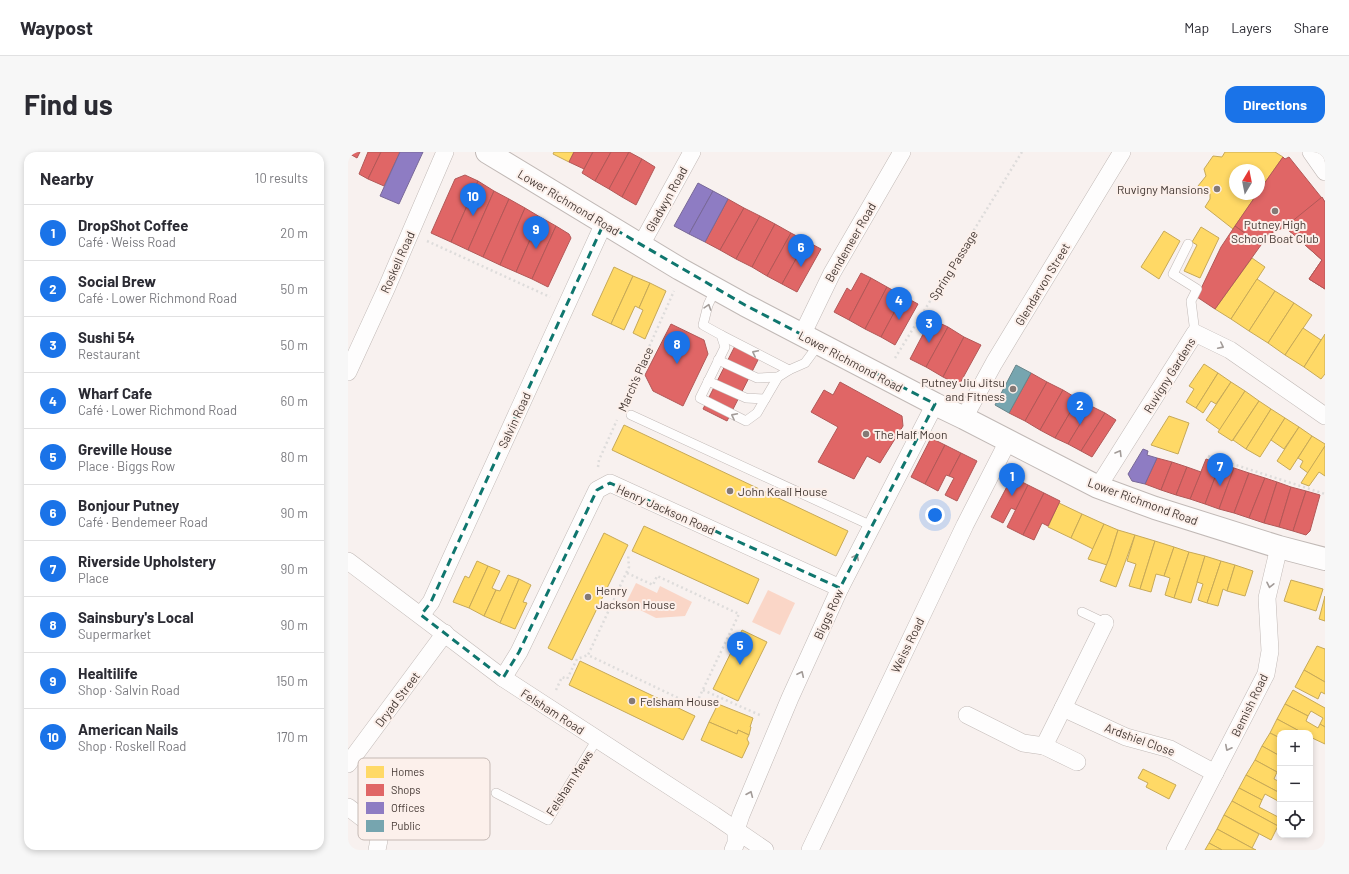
<!DOCTYPE html>
<html lang="en">
<head>
<meta charset="utf-8">
<style>
	:root { --surface:#fff; --page:#f7f7f7; --text:#2b2b33; --muted:#7c7c81; --line:#e1e1e2; --accent:#1a73e8 }
	body { margin:0; font-family:Barlow,sans-serif; background:var(--page); color:var(--text) }
	.controls { position:absolute; right:12px; bottom:12px; display:grid; overflow:hidden; border-radius:8px; box-shadow:0 2px 6px #0003 }
	.controls button { width:36px; height:36px; display:grid; place-items:center; padding:0; border:0; border-bottom:1px solid var(--line); background:var(--surface); color:var(--text); font:20px sans-serif }
	.compass { position:absolute; left:881px; top:12px; width:36px; height:36px; border-radius:50%; background:var(--surface); box-shadow:0 2px 6px #0003; rotate:10deg }
	.you { position:absolute; left:587px; top:363px; width:14px; height:14px; margin:-10px; border:3px solid #fff; border-radius:50%; background:#1a73e8; box-shadow:0 0 0 6px #1a73e833 }
	.badge { display:grid; place-items:center; width:26px; height:26px; border-radius:50%; background:var(--accent); color:#fff; font-size:13px; font-weight:700 }
	.pin { position:absolute; translate:-50% -33px; filter:drop-shadow(0 1px 2px #0008) }
	.pin::after { content:''; position:absolute; top:21px; width:14px; height:12px; background:inherit; clip-path:polygon(0 0,100% 0,50% 100%) }
	.list { margin:0; padding:0; list-style:none }
	h2 { display:flex; justify-content:space-between; align-items:center; height:52px; margin:0; padding:0 16px; font-size:17px }
	h2 small { font-size:13px; font-weight:400; color:var(--muted) }
	.list li { display:grid; grid-template-columns:26px 1fr auto; gap:12px; align-items:center; box-sizing:border-box; height:56px; padding:0 16px; border-top:1px solid var(--line) }
	.list b { display:block; font-size:15px; white-space:nowrap }
	.list p { margin:0; font-size:13px; white-space:nowrap; color:var(--muted) }
	.list em { font-size:13px; font-style:normal; color:var(--muted) }
	.icon { flex:none; width:22px; height:22px; fill:none; stroke:currentColor; stroke-width:2; stroke-linecap:round; stroke-linejoin:round }
	.map { position:relative; flex:none; width:977px; height:698px; overflow:hidden; border-radius:12px }
	header { display:flex; align-items:center; gap:24px; box-sizing:border-box; height:56px; padding:0 20px; background:var(--surface); border-bottom:1px solid var(--line) }
	header strong { font-size:19px }
	nav { display:flex; gap:22px; margin-inline-start:auto; font-size:14px }
	.intro { display:flex; align-items:center; justify-content:space-between; box-sizing:border-box; height:96px; padding:0 24px }
	h1 { margin:0; font-size:28px }
	.button { padding:10px 18px; border-radius:12px; background:var(--accent); color:#fff; font-size:14px; font-weight:700 }
	main { display:flex; gap:24px; padding:0 24px }
	aside { flex:1; background:var(--surface); border-radius:12px; box-shadow:0 2px 6px #0003 }
	.map>svg:first-child { display:block }
	.green { fill:#fad6c7 }
	.homes { fill:#ffd966; stroke:#c7a957 }
	.shops { fill:#e06666; stroke:#b25857 }
	.offices { fill:#8e7cc3; stroke:#786898 }
	.public { fill:#76a5af; stroke:#67858a }
	.lines { fill:none; stroke-linecap:round; stroke-linejoin:round }
	.lane-casing { stroke:#c1b9b6; stroke-width:10 }
	.street-casing { stroke:#c1b9b6; stroke-width:18 }
	.secondary-casing { stroke:#c1b9b6; stroke-width:24 }
	.path { stroke:#dedcdb; stroke-width:2.5; stroke-dasharray:2 3; stroke-linecap:butt }
	.lane { stroke:#fefdfd; stroke-width:9 }
	.street { stroke:#fefdfd; stroke-width:17 }
	.secondary { stroke:#fefdfd; stroke-width:22 }
	.oneway { stroke:#a29b98 }
	.marked { fill:none; stroke:#0f766e; stroke-width:3; stroke-dasharray:8 5; stroke-linejoin:round }
	.poi-dot { fill:#847975; stroke:#fcf0eb; stroke-width:1.5 }
	.labels { text-anchor:middle; dominant-baseline:central; stroke-width:4; stroke-linejoin:round; paint-order:stroke }
	.poi-label { font-size:12px; fill:#453934; stroke:#fcf0eb; text-anchor:start }
	.street-label { font-size:12px; fill:#453934; stroke:#fcf0eb }
	.key { fill:#fcf0eb; stroke:#c5b9b4; stroke-width:1 }
	.key-label { font-size:11px; fill:#453934 }
</style>
</head>
<body>
<header>
<strong>Waypost</strong>
<nav><a>Map</a><a>Layers</a><a>Share</a></nav>
</header>
<div class="intro"><h1>Find us</h1><a class="button">Directions</a></div>
<main>
<aside>
<h2>Nearby<small>10 results</small></h2>
<ul class="list">
<li><span class="badge">1</span><div><b>DropShot Coffee</b><p>Café · Weiss Road</p></div><em>20 m</em></li>
<li><span class="badge">2</span><div><b>Social Brew</b><p>Café · Lower Richmond Road</p></div><em>50 m</em></li>
<li><span class="badge">3</span><div><b>Sushi 54</b><p>Restaurant</p></div><em>50 m</em></li>
<li><span class="badge">4</span><div><b>Wharf Cafe</b><p>Café · Lower Richmond Road</p></div><em>60 m</em></li>
<li><span class="badge">5</span><div><b>Greville House</b><p>Place · Biggs Row</p></div><em>80 m</em></li>
<li><span class="badge">6</span><div><b>Bonjour Putney</b><p>Café · Bendemeer Road</p></div><em>90 m</em></li>
<li><span class="badge">7</span><div><b>Riverside Upholstery</b><p>Place</p></div><em>90 m</em></li>
<li><span class="badge">8</span><div><b>Sainsbury's Local</b><p>Supermarket</p></div><em>90 m</em></li>
<li><span class="badge">9</span><div><b>Healtilife</b><p>Shop · Salvin Road</p></div><em>150 m</em></li>
<li><span class="badge">10</span><div><b>American Nails</b><p>Shop · Roskell Road</p></div><em>170 m</em></li>
</ul>
</aside>
<div class="map">
<svg width="977" height="698" viewBox="0 0 977 698">
	<rect width="100%" height="100%" fill="#f8f1ef"/>
	<g class="green">
		<path d="M288 431 309 441 312 434 344 450 337 464 308 466 278 451Z"/>
		<path d="M420 438 447 451 432 483 404 470Z"/>
	</g>
	<g class="homes">
		<path d="M206 0H226L221 10 205 2Z"/>
		<path d="M877 0H927L935 5 911 39V18H887V42H909L885 77 857 55 862 47V42L856 43 850 39V34L858 24 856 17 865 4 874 5Z"/>
		<path d="M853 75 871 86 852 126 836 119 849 93 844 90Z"/>
		<path d="M816 79 832 89 811 127 793 115Z"/>
		<path d="M904 106 917 115 883 167 867 157Z"/>
		<path d="M266 115 285 124 263 172 244 163Z"/>
		<path d="M285 124 302 131 291 156 287 154 276 178 263 172Z"/>
		<path d="M909 127 927 139 901 179 883 167Z"/>
		<path d="M302 131 318 139 297 187 285 181 295 158 291 156Z"/>
		<path d="M927 139 946 151 920 191 901 179Z"/>
		<path d="M946 151 964 163 937 203 920 191Z"/>
		<path d="M955 176 973 188 956 215 937 203Z"/>
		<path d="M977 182V222L973 227 956 215Z"/>
		<path d="M856 212 870 221 848 256 838 250 846 237 841 234Z"/>
		<path d="M870 221 883 230 868 252 863 249 855 261 848 256Z"/>
		<path d="M883 230 897 239 872 278 858 268Z"/>
		<path d="M897 239 911 249 884 289 870 280Z"/>
		<path d="M911 249 923 257 898 297 885 288Z"/>
		<path d="M923 257 937 266 912 305 898 297Z"/>
		<path d="M821 264 841 271 830 302 803 293Z"/>
		<path d="M937 266 951 275 936 297 923 288Z"/>
		<path d="M276 273 500 379 488 404 264 298Z"/>
		<path d="M951 275 964 284 942 318 929 309Z"/>
		<path d="M964 284 977 292V294L960 321 952 315 955 309 950 306Z"/>
		<path d="M977 294V324L971 320 961 334 953 331Z"/>
		<path d="M711 351 734 362 723 386 700 375Z"/>
		<path d="M734 362 756 372 745 397 723 386Z"/>
		<path d="M756 372 770 378 759 413 740 407Z"/>
		<path d="M296 374 411 427 400 452 284 399Z"/>
		<path d="M770 378 787 383 768 435 752 429 762 404Z"/>
		<path d="M256 381 280 393 224 508 200 496Z"/>
		<path d="M787 383 807 389 792 437 781 434 788 412 779 409Z"/>
		<path d="M807 389 826 395 816 424 808 422 803 440 792 437Z"/>
		<path d="M826 395 841 400 826 446 817 443 822 426 816 424Z"/>
		<path d="M841 400 857 404 843 451 826 446Z"/>
		<path d="M857 404 873 409 859 451 850 448 855 432 849 430Z"/>
		<path d="M129 409 140 414 121 456 105 450 117 424 121 426Z"/>
		<path d="M873 409 887 413 879 439 875 437 870 454 859 451Z"/>
		<path d="M887 413 905 419 897 444 879 439Z"/>
		<path d="M140 414 152 419 144 436 148 438 136 464 121 456Z"/>
		<path d="M160 423 171 427 152 471 136 464 148 438 152 439Z"/>
		<path d="M171 427 183 433 175 450 179 451 167 477 152 471Z"/>
		<path d="M943 428 975 437 968 459 936 449Z"/>
		<path d="M977 444V469L971 467Z"/>
		<path d="M394 478 419 490 390 549 365 537Z"/>
		<path d="M969 494 977 497V530L956 518Z"/>
		<path d="M232 509 347 564 335 588 221 533Z"/>
		<path d="M956 518 977 530V542L973 540 970 547 947 535Z"/>
		<path d="M945 538 977 556V575L972 572 975 566 963 559 960 564 937 552Z"/>
		<path d="M370 552 405 566 402 575H403L401 583 390 578 389 582 361 570Z"/>
		<path d="M937 552 960 564 958 569 970 576 972 572 977 575V592L962 585V581H955L929 567Z"/>
		<path d="M929 567 955 581H932V586L922 581Z"/>
		<path d="M361 570 389 582 390 578 401 583 399 587 401 591 394 606 353 588Z"/>
		<path d="M922 581 932 586V604L914 594Z"/>
		<path d="M914 594 932 604V615L929 620 907 608Z"/>
		<path d="M907 608 929 620 926 627 932 630V641L898 623Z"/>
		<path d="M795 617 828 633 821 647 798 635 800 631 790 626Z"/>
		<path d="M898 623 932 641 930 649 917 642 914 648 891 636Z"/>
		<path d="M891 636 914 648 911 655 932 666 930 674 884 649Z"/>
		<path d="M884 649 930 674 923 688 876 663Z"/>
		<path d="M876 663 911 682 904 696 869 677Z"/>
		<path d="M869 677 904 696 908 698H874L861 691Z"/>
		<path d="M861 691 874 698H857Z"/>
	</g>
	<g class="shops">
		<path d="M2 0H12L9 6 2 2Z"/>
		<path d="M20 0H33L20 27 11 22Z"/>
		<path d="M33 0H52L36 34 20 27Z"/>
		<path d="M226 0H245L236 17 221 10Z"/>
		<path d="M245 0H263L247 29 234 21Z"/>
		<path d="M263 0H281L261 37 247 29Z"/>
		<path d="M281 0 294 7 274 45 261 37Z"/>
		<path d="M935 5 937 7 941 5 977 50V137L961 127 974 108 937 75 919 83 913 93 887 74 909 42H911V39Z"/>
		<path d="M294 7 307 15 288 53 274 45Z"/>
		<path d="M117 23 130 29 103 90 83 81 107 27Z"/>
		<path d="M130 29 146 39 120 98 103 90Z"/>
		<path d="M146 39 161 47 135 105 120 98Z"/>
		<path d="M974 45 977 50V137L961 127 974 108 937 75Z"/>
		<path d="M161 47 177 56 152 113 135 105Z"/>
		<path d="M380 47 396 56 372 98 357 90Z"/>
		<path d="M177 56 192 65 168 120 152 113Z"/>
		<path d="M396 56 412 64 388 107 372 98Z"/>
		<path d="M412 64 427 72 404 115 388 107Z"/>
		<path d="M192 65 208 74 184 127 168 120Z"/>
		<path d="M427 72 443 81 419 124 404 115Z"/>
		<path d="M208 74 221 82 223 86 200 135 184 127Z"/>
		<path d="M887 74 913 93 867 157 849 145 873 95Z"/>
		<path d="M443 81 458 89 434 132 419 124Z"/>
		<path d="M458 89 473 97 449 140 434 132Z"/>
		<path d="M513 121 523 126 501 168 486 160 499 136 503 139Z"/>
		<path d="M523 126 539 135 517 177 501 168Z"/>
		<path d="M539 135 555 144 533 185 517 177Z"/>
		<path d="M555 144 570 152 547 193 533 185Z"/>
		<path d="M583 167 600 175 578 215 562 207Z"/>
		<path d="M323 172 356 188 360 202 335 254 305 239 297 223Z"/>
		<path d="M600 175 616 185 595 225 578 215Z"/>
		<path d="M616 185 633 193 611 233 595 225Z"/>
		<path d="M390 188 414 200 379 269 355 257Z"/>
		<path d="M683 221 699 230 677 269 661 261Z"/>
		<path d="M492 230 554 264 555 274 532 311 519 304 506 327 470 310 490 275 463 260 476 238 485 243Z"/>
		<path d="M699 230 715 238 692 278 677 269Z"/>
		<path d="M715 238 730 247 707 286 692 278Z"/>
		<path d="M730 247 743 254 720 292 707 286Z"/>
		<path d="M743 254 757 261 733 299 720 292Z"/>
		<path d="M757 261 768 268 744 305 733 299Z"/>
		<path d="M583 286 597 293 577 332 563 325Z"/>
		<path d="M597 293 613 301 601 324 598 323 590 339 577 332Z"/>
		<path d="M613 301 629 309 609 349 597 343 606 326 601 324Z"/>
		<path d="M809 306 824 310 813 338 797 332Z"/>
		<path d="M858 307 872 312 857 352 842 347Z"/>
		<path d="M824 310 839 315 828 343 813 338Z"/>
		<path d="M872 312 886 316 871 357 857 352Z"/>
		<path d="M839 315 853 320 842 347 828 343Z"/>
		<path d="M886 316 901 321 886 361 871 357Z"/>
		<path d="M901 321 917 326 901 366 886 361Z"/>
		<path d="M664 325 680 333 668 358 663 356 655 371 643 365Z"/>
		<path d="M917 326 929 330 916 371 901 366Z"/>
		<path d="M929 330 943 335 931 375 916 371Z"/>
		<path d="M680 333 696 341 675 383 659 375Z"/>
		<path d="M943 335 958 339 945 379 931 375Z"/>
		<path d="M958 339 972 343 962 379 958 383 945 379Z"/>
		<path d="M696 341 712 349 700 374 694 371 686 388 675 383Z"/>
	</g>
	<g class="offices">
		<path d="M52 0H75L51 52 32 44Z"/>
		<path d="M350 31 365 39 341 82 326 74Z"/>
		<path d="M365 39 380 47 357 90 341 82Z"/>
		<path d="M795 297 800 299 799 303 809 306 797 332 784 329 780 322Z"/>
	</g>
	<path class="public" d="M668 213 683 221 661 261 647 253Z"/>
	<g class="lines">
		<g class="lane-casing">
			<g id="lane">
				<path d="M840 92 825 122 849 137 843 149 847 181"/>
				<path d="M368 136 360 153 355 173 373 183 377 195 352 246 398 269 409 261 430 225 441 218 457 211 471 192"/>
				<path d="M373 183 441 218"/>
				<path d="M370 208 409 226 430 225"/>
				<path d="M360 229 398 246 417 247"/>
				<path d="M283 263 524 374"/>
				<path d="M734 460 757 471"/>
				<path d="M148 641 200 668 249 587"/>
			</g>
		</g>
		<g class="street-casing">
			<g id="street">
				<path d="M963 0 977 20"/>
				<path d="M293 93 344 0"/>
				<path d="M454 183 484 121 554 0"/>
				<path d="M0 220 39 135 97 0"/>
				<path d="M616 266 646 211 774 0"/>
				<path d="M750 335 847 181 882 198 977 264"/>
				<path d="M0 409 155 526 366 663 417 698"/>
				<path d="M73 463 83 450 256 71"/>
				<path d="M155 526 171 500 249 338 262 331 492 436"/>
				<path d="M715 556 757 471"/>
				<path d="M619 563 675 591 696 594 715 556 778 585 822 597 867 621"/>
				<path d="M696 594 729 610"/>
				<path d="M0 612 97 481"/>
				<path d="M0 655 26 675 31 688 29 698"/>
				<path d="M385 698 388 691V678L393 663 442 546 492 436 587 252"/>
				<path d="M462 698 617 373 660 289"/>
				<path d="M827 698 918 522 922 499 919 446 931 395"/>
			</g>
		</g>
		<g class="secondary-casing">
			<path id="secondary" d="M139 0 332 117 397 153 587 252 616 266 750 335 807 356 931 395 977 407"/>
		</g>
		<g class="path">
			<path d="M79 89 202 145"/>
			<path d="M547 206 674 0"/>
			<path d="M277 249 326 139"/>
			<path d="M860 304 977 342"/>
			<path d="M250 315 251 308 269 268"/>
			<path d="M279 421 305 433 309 424 391 462 347 554 240 503 281 415 280 402"/>
			<path d="M208 538 214 525 219 527 229 507 240 503"/>
			<path d="M355 538 414 564"/>
		</g>
		<use href="#lane" class="lane"/>
		<use href="#street" class="street"/>
		<use href="#secondary" class="secondary"/>
	</g>
	<defs><path id="oneway-chevron" d="M-2-3.5L2.5 0L-2 3.5" fill="none" stroke-width="1.6" stroke-linecap="round" stroke-linejoin="round"/></defs>
	<g class="oneway">
		<use href="#oneway-chevron" transform="translate(360 155) rotate(-72)"/>
		<use href="#oneway-chevron" transform="translate(873 194) rotate(27)"/>
		<use href="#oneway-chevron" transform="translate(407 201) rotate(-153)"/>
		<use href="#oneway-chevron" transform="translate(386 264) rotate(-153)"/>
		<use href="#oneway-chevron" transform="translate(771 301) rotate(-59)"/>
		<use href="#oneway-chevron" transform="translate(508 405) rotate(-63)"/>
		<use href="#oneway-chevron" transform="translate(922 433) rotate(102)"/>
		<use href="#oneway-chevron" transform="translate(453 522) rotate(-65)"/>
		<use href="#oneway-chevron" transform="translate(880 596) rotate(117)"/>
		<use href="#oneway-chevron" transform="translate(402 642) rotate(-67)"/>
	</g>
	<path class="marked" d="M256 71 397 153 587 252 492 436 262 331 249 338 171 500 155 526 73 463 83 450Z"/>
	<g class="poi-dot">
		<circle cx="869" cy="37" r="4"/>
		<circle cx="927" cy="59" r="4"/>
		<circle cx="665" cy="237" r="4"/>
		<circle cx="518" cy="282" r="4"/>
		<circle cx="382" cy="339" r="4"/>
		<circle cx="240" cy="445" r="4"/>
		<circle cx="284" cy="549" r="4"/>
	</g>
	<g class="labels">
		<g class="poi-label">
			<text x="861" y="37" text-anchor="end">Ruvigny Mansions</text>
			<text x="927" y="72" text-anchor="middle">Putney High<tspan x="927" dy="14">School Boat Club</tspan></text>
			<text x="657" y="230" text-anchor="end">Putney Jiu Jitsu<tspan x="657" dy="14">and Fitness</tspan></text>
			<text x="526" y="282">The Half Moon</text>
			<text x="390" y="339">John Keall House</text>
			<text x="248" y="438">Henry<tspan x="248" dy="14">Jackson House</tspan></text>
			<text x="292" y="549">Felsham House</text>
		</g>
		<g class="street-label">
			<text transform="translate(318 47) rotate(-61)">Gladwyn Road</text>
			<text transform="translate(221 50) rotate(31)">Lower Richmond Road</text>
			<text transform="translate(502 90) rotate(-60)">Bendemeer Road</text>
			<text transform="translate(49 110) rotate(-66)">Roskell Road</text>
			<text transform="translate(605 113) rotate(-58)">Spring Passage</text>
			<text transform="translate(694 132) rotate(-59)">Glendarvon Street</text>
			<text transform="translate(503 209) rotate(28)">Lower Richmond Road</text>
			<text transform="translate(821 223) rotate(-58)">Ruvigny Gardens</text>
			<text transform="translate(287 227) rotate(-66)">March's Place</text>
			<text transform="translate(166 268) rotate(-65)">Salvin Road</text>
			<text transform="translate(795 349) rotate(20)">Lower Richmond Road</text>
			<text transform="translate(318 357) rotate(24)">Henry Jackson Road</text>
			<text transform="translate(480 462) rotate(-65)">Biggs Row</text>
			<text transform="translate(559 493) rotate(-64)">Weiss Road</text>
			<text transform="translate(49 547) rotate(-53)">Dryad Street</text>
			<text transform="translate(901 553) rotate(-64)">Bemish Road</text>
			<text transform="translate(205 559) rotate(33)">Felsham Road</text>
			<text transform="translate(792 587) rotate(20)">Ardshiel Close</text>
			<text transform="translate(221 631) rotate(-57)">Felsham Mews</text>
		</g>
	</g>
	<rect x="10" y="606" width="132" height="82" rx="6" class="key"/>
	<rect x="18" y="614" width="18" height="12" fill="#ffd966"/>
	<rect x="18" y="632" width="18" height="12" fill="#e06666"/>
	<rect x="18" y="650" width="18" height="12" fill="#8e7cc3"/>
	<rect x="18" y="668" width="18" height="12" fill="#76a5af"/>
	<g class="key-label">
		<text x="43" y="624">Homes</text>
		<text x="43" y="642">Shops</text>
		<text x="43" y="660">Offices</text>
		<text x="43" y="678">Public</text>
	</g>
</svg>
<div class="controls">
<button>+</button>
<button>−</button>
<button><svg class="icon" aria-label="locate" viewBox="0 0 24 24"><circle cx="12" cy="12" r="6"/><path d="M12 2v4M12 18v4M2 12h4M18 12h4"/></svg></button>
</div>
<svg class="compass" viewBox="-18 -18 36 36"><path d="M0-13l5 13h-10z" fill="#e53935"/><path d="M0 13l5-13h-10z" fill="#7c7c81"/></svg>
<div class="you"></div>
<div class="pin badge" style="left:664px;top:344px">1</div>
<div class="pin badge" style="left:732px;top:273px">2</div>
<div class="pin badge" style="left:581px;top:191px">3</div>
<div class="pin badge" style="left:551px;top:168px">4</div>
<div class="pin badge" style="left:392px;top:513px">5</div>
<div class="pin badge" style="left:453px;top:115px">6</div>
<div class="pin badge" style="left:872px;top:334px">7</div>
<div class="pin badge" style="left:329px;top:212px">8</div>
<div class="pin badge" style="left:188px;top:97px">9</div>
<div class="pin badge" style="left:125px;top:64px">10</div>
</div>
</main>
</body>
</html>
